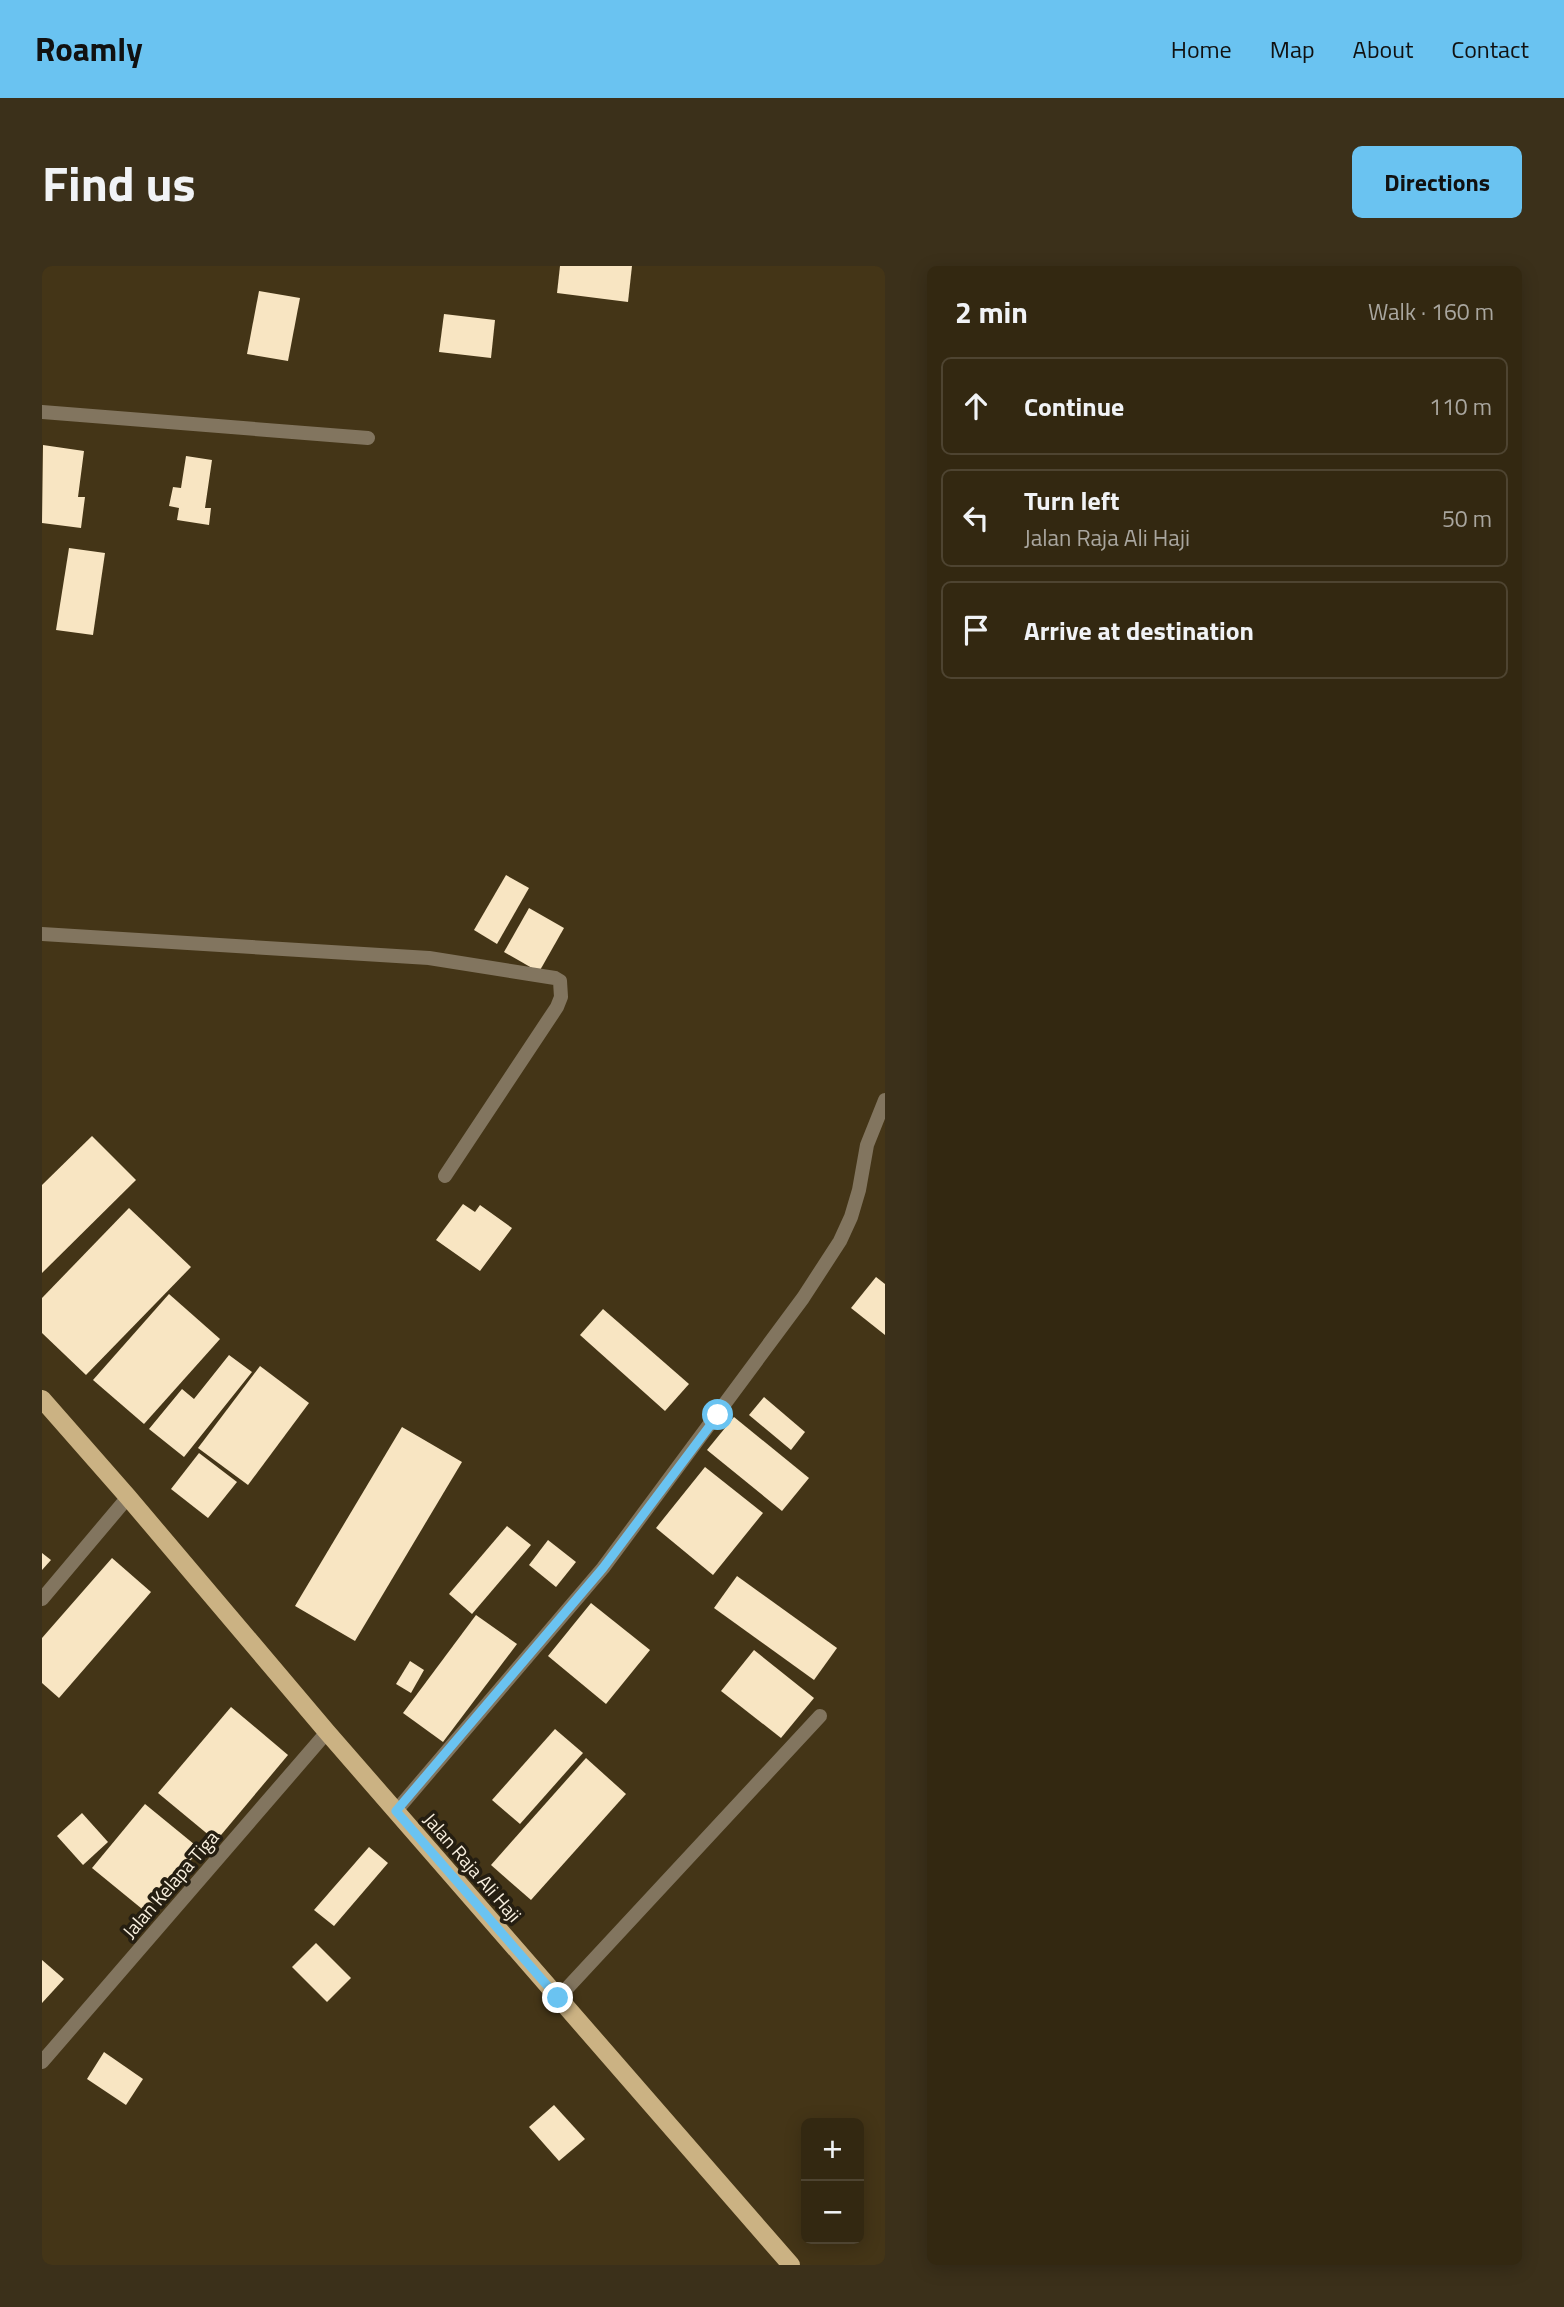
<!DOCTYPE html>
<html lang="en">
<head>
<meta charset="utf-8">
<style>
	:root { --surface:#332811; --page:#3b301a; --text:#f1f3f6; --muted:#a9a69f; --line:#4e4431; --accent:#6ac3f1 }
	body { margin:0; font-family:"Titillium Web",sans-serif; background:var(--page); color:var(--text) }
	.controls { position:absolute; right:21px; bottom:21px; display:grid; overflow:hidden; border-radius:10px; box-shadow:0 4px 18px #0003 }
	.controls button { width:63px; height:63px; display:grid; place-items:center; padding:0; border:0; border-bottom:2px solid var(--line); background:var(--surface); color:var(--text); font:35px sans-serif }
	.stop { position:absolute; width:21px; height:21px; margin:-16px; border:5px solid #6ac3f1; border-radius:50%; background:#fff }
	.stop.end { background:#6ac3f1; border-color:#fff; box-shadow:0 2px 7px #0008 }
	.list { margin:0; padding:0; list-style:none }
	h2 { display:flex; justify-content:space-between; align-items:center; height:91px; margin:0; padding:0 28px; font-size:30px }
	h2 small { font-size:23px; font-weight:400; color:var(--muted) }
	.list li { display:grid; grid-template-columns:46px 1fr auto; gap:21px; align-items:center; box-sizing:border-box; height:98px; margin:0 14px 14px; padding:0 14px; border:2px solid var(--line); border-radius:10px }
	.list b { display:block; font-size:26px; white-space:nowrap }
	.list p { margin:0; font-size:23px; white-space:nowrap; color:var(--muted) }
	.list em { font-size:23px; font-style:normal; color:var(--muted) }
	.icon { flex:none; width:38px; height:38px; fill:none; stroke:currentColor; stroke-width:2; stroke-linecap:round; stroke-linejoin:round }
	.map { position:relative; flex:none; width:843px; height:1999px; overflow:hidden; border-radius:10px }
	header { display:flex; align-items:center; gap:42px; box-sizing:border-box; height:98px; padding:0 35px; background:var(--accent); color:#111 }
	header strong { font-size:33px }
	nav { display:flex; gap:38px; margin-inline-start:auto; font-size:24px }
	.intro { display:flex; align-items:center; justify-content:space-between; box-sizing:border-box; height:168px; padding:0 42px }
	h1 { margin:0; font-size:49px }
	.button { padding:18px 32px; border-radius:10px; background:var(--accent); color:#111; font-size:24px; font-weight:700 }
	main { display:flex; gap:42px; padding:0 42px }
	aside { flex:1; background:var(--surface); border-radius:10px; box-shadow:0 4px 18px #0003 }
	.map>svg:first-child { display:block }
	.building { fill:#f8e5c2 }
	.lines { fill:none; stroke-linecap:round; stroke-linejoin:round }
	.service { stroke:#82755f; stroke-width:14 }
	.minor { stroke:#82755f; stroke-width:14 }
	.primary { stroke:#cbb283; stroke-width:18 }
	.route { stroke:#6ac3f1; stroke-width:9 }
	.labels { text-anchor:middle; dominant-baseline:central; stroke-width:7; stroke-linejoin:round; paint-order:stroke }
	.street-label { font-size:19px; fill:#f8efde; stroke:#251e11 }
</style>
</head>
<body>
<header>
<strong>Roamly</strong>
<nav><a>Home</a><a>Map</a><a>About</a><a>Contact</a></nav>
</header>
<div class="intro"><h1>Find us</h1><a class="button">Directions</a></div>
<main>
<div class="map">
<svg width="843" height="1999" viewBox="0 0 843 1999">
	<rect width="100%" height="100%" fill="#443517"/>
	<g class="building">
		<path d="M518 0H590L586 36 515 27Z"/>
		<path d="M217 25 258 32 246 95 205 88Z"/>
		<path d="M402 48 453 54 449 92 397 86Z"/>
		<path d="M1 179 42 185 36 231H43L39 262 0 257Z"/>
		<path d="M144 190 170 194 163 242H169L167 259 135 254 137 242 127 240 131 221 139 222Z"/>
		<path d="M27 282 63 287 51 369 14 364Z"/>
		<path d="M464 609 487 622 455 678 432 664Z"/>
		<path d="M487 642 522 662 497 706 462 686Z"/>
		<path d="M50 870 94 914 0 1007V919Z"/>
		<path d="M421 938 433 946 438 939 470 962 438 1005 394 974Z"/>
		<path d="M87 942 149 1001 44 1109 0 1067V1032Z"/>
		<path d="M834 1011 843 1018V1069L809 1042Z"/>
		<path d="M127 1028 178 1073 102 1158 51 1114Z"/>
		<path d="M561 1043 647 1118 623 1145 538 1069Z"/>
		<path d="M187 1089 210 1106 142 1191 107 1163 140 1123 152 1133Z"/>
		<path d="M218 1100 267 1137 206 1219 156 1182Z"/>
		<path d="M722 1131 763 1166 749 1184 707 1149Z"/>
		<path d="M692 1151 767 1212 740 1245 665 1184Z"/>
		<path d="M360 1161 420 1196 313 1375 253 1340Z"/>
		<path d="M157 1187 195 1216 166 1252 129 1223Z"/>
		<path d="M663 1201 721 1247 671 1309 614 1262Z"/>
		<path d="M465 1260 489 1279 430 1348 407 1328Z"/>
		<path d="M506 1274 534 1296 514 1321 487 1299Z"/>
		<path d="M0 1287 9 1294 0 1304Z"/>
		<path d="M70 1292 109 1326 17 1432 0 1417V1372Z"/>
		<path d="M695 1310 795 1382 772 1414 672 1342Z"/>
		<path d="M549 1337 608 1384 564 1438 506 1390Z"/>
		<path d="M434 1349 475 1378 401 1476 361 1447Z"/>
		<path d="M712 1384 772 1432 739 1472 679 1425Z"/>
		<path d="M368 1395 382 1404 369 1427 354 1418Z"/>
		<path d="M189 1441 246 1489 174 1575 116 1527Z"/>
		<path d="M513 1463 541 1487 478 1558 450 1534Z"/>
		<path d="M544 1492 584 1528 489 1634 449 1599Z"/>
		<path d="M103 1538 158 1583 105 1647 50 1602Z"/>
		<path d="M40 1547 66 1576 41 1599 15 1570Z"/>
		<path d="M327 1581 346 1597 292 1660 272 1644Z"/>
		<path d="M274 1677 309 1712 285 1736 250 1701Z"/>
		<path d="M0 1694 22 1713 0 1737Z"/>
		<path d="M62 1786 101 1813 84 1839 45 1813Z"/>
		<path d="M512 1839 543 1873 517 1895 487 1861Z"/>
	</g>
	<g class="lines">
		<path class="service" d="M516 1732 778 1450"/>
		<g class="minor">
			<path d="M0 146 326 172"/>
			<path d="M0 668 387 692 513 712 518 715 519 731 515 741 403 910"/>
			<path d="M0 1333 86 1231"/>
			<path d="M354 1545 561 1302 761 1032 798 975 809 951 817 924 825 879 843 834"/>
			<path d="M0 1796 285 1466"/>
		</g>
		<path class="primary" d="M0 1133 86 1231 285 1466 749 1999"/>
	</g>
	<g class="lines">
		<path class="route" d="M516 1732 354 1545 561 1302 676 1149"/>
	</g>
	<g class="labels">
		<g class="street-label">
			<text transform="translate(431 1601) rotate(49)">Jalan Raja Ali Haji</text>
			<text transform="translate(128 1618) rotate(-49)">Jalan Kelapa Tiga</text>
		</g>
	</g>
</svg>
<div class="controls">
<button>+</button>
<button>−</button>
</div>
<div class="stop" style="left:676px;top:1149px"></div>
<div class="stop end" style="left:516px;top:1732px"></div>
</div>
<aside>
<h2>2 min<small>Walk · 160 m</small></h2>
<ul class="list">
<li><svg class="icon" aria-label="ahead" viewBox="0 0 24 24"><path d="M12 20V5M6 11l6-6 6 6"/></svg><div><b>Continue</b></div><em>110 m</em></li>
<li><svg class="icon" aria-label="left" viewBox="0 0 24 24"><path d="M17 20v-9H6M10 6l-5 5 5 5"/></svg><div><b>Turn left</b><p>Jalan Raja Ali Haji</p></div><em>50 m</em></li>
<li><svg class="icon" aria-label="arrive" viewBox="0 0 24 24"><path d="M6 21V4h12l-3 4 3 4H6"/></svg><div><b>Arrive at destination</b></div></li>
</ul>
</aside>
</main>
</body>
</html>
